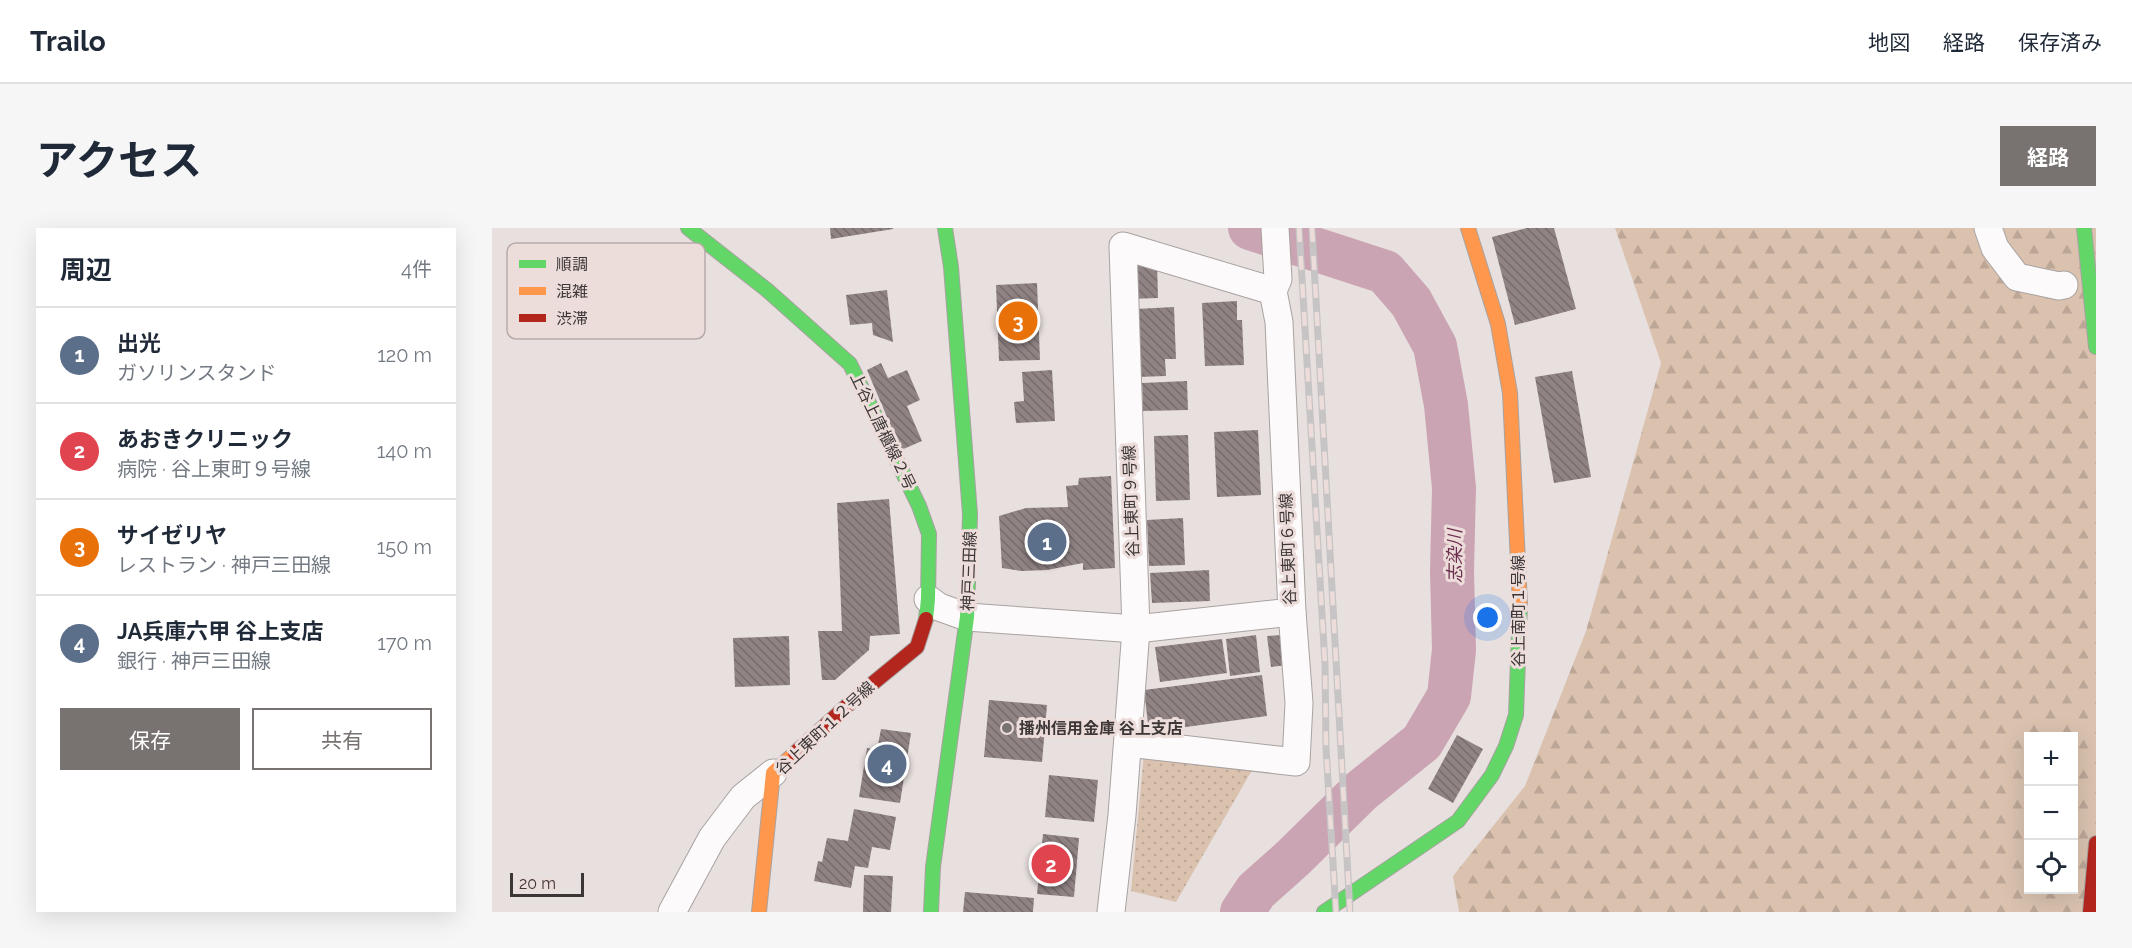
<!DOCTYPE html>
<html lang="ja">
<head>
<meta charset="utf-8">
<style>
	:root { --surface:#fff; --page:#f6f6f7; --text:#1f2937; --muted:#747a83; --line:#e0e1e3; --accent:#787271 }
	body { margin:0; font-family:Raleway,"Noto Sans JP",sans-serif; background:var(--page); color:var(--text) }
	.controls { position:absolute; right:18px; bottom:18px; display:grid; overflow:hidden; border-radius:0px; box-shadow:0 6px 24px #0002 }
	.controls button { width:54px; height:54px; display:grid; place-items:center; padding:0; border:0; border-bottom:2px solid var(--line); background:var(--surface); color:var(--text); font:30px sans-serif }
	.scale { position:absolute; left:18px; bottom:15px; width:74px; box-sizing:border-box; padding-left:6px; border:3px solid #3c3736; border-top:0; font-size:16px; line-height:21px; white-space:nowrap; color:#3c3736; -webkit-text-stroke:4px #ecdddb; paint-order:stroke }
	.you { position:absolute; left:996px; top:390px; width:21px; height:21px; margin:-15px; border:4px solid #fff; border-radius:50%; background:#1a73e8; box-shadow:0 0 0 9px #1a73e833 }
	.badge { display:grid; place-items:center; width:39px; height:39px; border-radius:50%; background:var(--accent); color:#fff; font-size:20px; font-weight:700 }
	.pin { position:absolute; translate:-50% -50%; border:3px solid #fff; box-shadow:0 2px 6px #0006 }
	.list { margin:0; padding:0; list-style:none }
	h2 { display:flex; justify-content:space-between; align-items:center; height:78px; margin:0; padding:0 24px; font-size:26px }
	h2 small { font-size:20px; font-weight:400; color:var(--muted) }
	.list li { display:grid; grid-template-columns:39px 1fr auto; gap:18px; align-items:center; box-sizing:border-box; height:96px; padding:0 24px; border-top:2px solid var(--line) }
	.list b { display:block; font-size:22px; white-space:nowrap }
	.list p { margin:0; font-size:20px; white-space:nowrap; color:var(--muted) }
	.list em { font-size:20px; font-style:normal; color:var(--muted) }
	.actions { display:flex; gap:12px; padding:18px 24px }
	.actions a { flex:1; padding:14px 0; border:2px solid var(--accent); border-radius:0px; text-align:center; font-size:21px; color:var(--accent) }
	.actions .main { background:var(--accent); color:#fff }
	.icon { flex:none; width:33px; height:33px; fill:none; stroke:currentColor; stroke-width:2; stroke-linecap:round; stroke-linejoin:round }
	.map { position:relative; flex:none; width:1604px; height:684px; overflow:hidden; border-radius:0px }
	header { display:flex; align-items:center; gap:36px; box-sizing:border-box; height:84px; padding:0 30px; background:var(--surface); border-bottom:2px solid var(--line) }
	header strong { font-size:28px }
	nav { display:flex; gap:33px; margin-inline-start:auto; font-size:21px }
	.intro { display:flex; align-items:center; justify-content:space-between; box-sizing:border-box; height:144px; padding:0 36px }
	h1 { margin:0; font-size:42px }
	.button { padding:15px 27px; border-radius:0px; background:var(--accent); color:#fff; font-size:21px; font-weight:700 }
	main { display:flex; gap:36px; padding:0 36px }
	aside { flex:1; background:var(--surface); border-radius:0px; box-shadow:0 6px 24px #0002 }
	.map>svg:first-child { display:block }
	.forest { fill:url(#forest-firs); fill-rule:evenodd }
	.park { fill:url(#park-dots) }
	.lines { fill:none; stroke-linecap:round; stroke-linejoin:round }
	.river { stroke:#cba4b4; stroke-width:44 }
	.building { fill:url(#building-back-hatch) }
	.street-casing { stroke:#a8a2a1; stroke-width:29 }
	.fast-casing { stroke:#a8a2a1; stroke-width:16 }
	.slow-casing { stroke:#a8a2a1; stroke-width:16 }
	.jam-casing { stroke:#a8a2a1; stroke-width:16 }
	.street { stroke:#fcfafa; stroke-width:27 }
	.fast { stroke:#63d668; stroke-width:14 }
	.slow { stroke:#ff974d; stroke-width:14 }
	.jam { stroke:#b3261e; stroke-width:14 }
	.rail-casing { stroke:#c6c4c4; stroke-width:7 }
	.rail { stroke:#ecdddb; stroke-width:4.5; stroke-dasharray:14; stroke-linecap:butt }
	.poi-dot { fill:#787271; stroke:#ecdddb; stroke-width:2 }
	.labels { text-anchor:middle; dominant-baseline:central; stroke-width:6; stroke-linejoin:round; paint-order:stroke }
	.street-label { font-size:16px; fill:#3c3736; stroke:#ecdddb }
	.poi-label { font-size:16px; font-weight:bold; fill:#3c3736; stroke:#ecdddb; text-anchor:start }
	.water-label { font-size:18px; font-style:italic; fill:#6d2d4c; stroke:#ecdddb }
	.key { fill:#ecdddb; stroke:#b7abaa; stroke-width:1.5 }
	.key-label { font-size:16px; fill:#3c3736 }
</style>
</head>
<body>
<header>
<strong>Trailo</strong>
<nav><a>地図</a><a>経路</a><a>保存済み</a></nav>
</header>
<div class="intro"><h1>アクセス</h1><a class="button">経路</a></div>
<main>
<aside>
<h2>周辺<small>4件</small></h2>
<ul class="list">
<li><span class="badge" style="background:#5c6f8a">1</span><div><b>出光</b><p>ガソリンスタンド</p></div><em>120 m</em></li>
<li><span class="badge" style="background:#e0444e">2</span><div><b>あおきクリニック</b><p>病院 · 谷上東町９号線</p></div><em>140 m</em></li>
<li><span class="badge" style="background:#e8710a">3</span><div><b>サイゼリヤ</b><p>レストラン · 神戸三田線</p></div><em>150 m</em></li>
<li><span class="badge" style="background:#5c6f8a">4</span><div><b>JA兵庫六甲 谷上支店</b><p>銀行 · 神戸三田線</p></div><em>170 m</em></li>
</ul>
<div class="actions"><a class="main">保存</a><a>共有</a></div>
</aside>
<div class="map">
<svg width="1604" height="684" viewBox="0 0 1604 684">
	<defs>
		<pattern id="forest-firs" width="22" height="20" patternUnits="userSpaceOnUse" patternTransform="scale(1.5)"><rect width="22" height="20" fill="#dac2af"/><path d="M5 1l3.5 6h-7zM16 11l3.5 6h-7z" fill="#bca797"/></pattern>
		<pattern id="park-dots" width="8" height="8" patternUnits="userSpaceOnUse" patternTransform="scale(1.5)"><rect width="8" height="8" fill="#dac2af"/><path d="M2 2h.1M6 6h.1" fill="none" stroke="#bca797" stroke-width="1.8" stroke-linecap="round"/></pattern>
		<pattern id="building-back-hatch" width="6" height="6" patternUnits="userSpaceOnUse" patternTransform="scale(1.5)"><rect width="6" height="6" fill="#908384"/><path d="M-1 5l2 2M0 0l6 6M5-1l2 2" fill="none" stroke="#776c6d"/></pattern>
	</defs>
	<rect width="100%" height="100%" fill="#e8e0df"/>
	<path class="forest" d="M1123 0H1604V684H967L961 648 1033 558 1094 403 1169 135ZM1536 508H1582V662H1536Z"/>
	<path class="park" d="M652 525 763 537 684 674 639 663Z"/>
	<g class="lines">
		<path class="river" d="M750 684 764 663 802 629 869 563 930 514 957 468 962 422 960 343 962 260 954 177 943 118 919 74 893 44 758 0"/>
	</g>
	<g class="building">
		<path d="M338 0H401V1L339 11Z"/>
		<path d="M1035 0H1062L1084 81 1023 97 1000 9Z"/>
		<path d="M665 34 666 70 638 71 637 35Z"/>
		<path d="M545 55 548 132 507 133 504 57Z"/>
		<path d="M395 62 401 114 381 107 380 95 358 97 354 67Z"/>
		<path d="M745 73V92H750L752 137 713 138 710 75Z"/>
		<path d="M682 79 684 131H673L674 148 646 149 644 81Z"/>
		<path d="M389 135 396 150 415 142 428 172 415 178 430 213 409 222 375 142Z"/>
		<path d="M560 142 563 193 524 195 522 174 532 173 530 144Z"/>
		<path d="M1080 143 1099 249 1062 255 1043 149Z"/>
		<path d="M695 153 696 182 651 183 650 155Z"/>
		<path d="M766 202 769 267 725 269 722 204Z"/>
		<path d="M696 207 698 272 664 273 662 208Z"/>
		<path d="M619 248 623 340 591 342V335L555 342 529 343 510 340 507 288 534 280 576 279 574 258 586 257 587 250Z"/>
		<path d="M397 271 408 406 378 408 377 422 343 452H330L326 403H350L345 275Z"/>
		<path d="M691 290 693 337 657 338 655 292Z"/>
		<path d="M717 342 718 373 660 375 658 345Z"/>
		<path d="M764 407 768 444 738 448 734 411Z"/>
		<path d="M791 407 795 437 779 439 775 408Z"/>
		<path d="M297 408 298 457 243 459 241 410Z"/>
		<path d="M730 411 735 445 668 454 663 419Z"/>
		<path d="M770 447 775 488 657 504 652 462Z"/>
		<path d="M497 472 555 477 550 534 492 529Z"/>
		<path d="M389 501 419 505 408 575 367 569 375 520 385 522Z"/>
		<path d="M965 507 991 521 961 575 936 561Z"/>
		<path d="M557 547 606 552 602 594 553 589Z"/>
		<path d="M362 581 404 589 398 622 380 619 376 640 363 638 359 660 322 653 326 633 330 634 335 610 356 613Z"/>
		<path d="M551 606 587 610 582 669 545 666Z"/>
		<path d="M372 647 401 648 399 684H371Z"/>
		<path d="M473 664 542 670 541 684H471Z"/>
	</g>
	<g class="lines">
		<g class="street-casing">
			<g id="street">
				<path d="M1496 0 1503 20 1525 49 1567 58 1572 57"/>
				<path d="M436 371 447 379 475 389 644 401 800 384 787 94 781 63 786 51 783 0"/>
				<path d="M636 515 804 534 807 475 800 384"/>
				<path d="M180 684 220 610 251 569 281 545"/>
				<path d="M619 684 630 587 644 401 631 18 781 63"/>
			</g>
		</g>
		<g class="fast-casing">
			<g id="fast">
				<path d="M196 0 275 62 358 136 427 278 437 306 436 371 434 391"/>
				<path d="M1592 0 1604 119"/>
				<path d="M439 684 441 639 475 389 478 286 459 39 453 0"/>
				<path d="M832 684 966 593 1000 547 1014 518 1024 487 1028 377"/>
			</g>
		</g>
		<g class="slow-casing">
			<g id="slow">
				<path d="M976 0 1006 96 1018 165 1028 377"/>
				<path d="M267 684 281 545 303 525"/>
			</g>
		</g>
		<g class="jam-casing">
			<g id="jam">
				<path d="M303 525 369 465 425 419 434 391"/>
				<path d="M1598 684 1604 615"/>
			</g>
		</g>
		<use href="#street" class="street"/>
		<use href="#fast" class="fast"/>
		<use href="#slow" class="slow"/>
		<use href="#jam" class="jam"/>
		<g class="rail-casing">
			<g id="rail">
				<path d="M807 0 833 436 834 520 844 684"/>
				<path d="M820 0 858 684"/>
			</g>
		</g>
		<use href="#rail" class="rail"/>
	</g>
	<circle class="poi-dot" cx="515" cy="500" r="6"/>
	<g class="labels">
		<g class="street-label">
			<text transform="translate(391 203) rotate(64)">上谷上唐櫃線２号</text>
			<text transform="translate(639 273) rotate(-92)">谷上東町９号線</text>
			<text transform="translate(796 321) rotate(-92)">谷上東町６号線</text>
			<text transform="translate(477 343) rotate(-88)">神戸三田線</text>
			<text transform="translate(1026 383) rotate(-90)">谷上南町１号線</text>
			<text transform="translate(333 500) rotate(-43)">谷上東町１２号線</text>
		</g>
		<g class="poi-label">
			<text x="527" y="500">播州信用金庫 谷上支店</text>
		</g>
		<g class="water-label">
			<text transform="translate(962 328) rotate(-90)">志染川</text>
		</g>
	</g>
	<rect x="15" y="15" width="198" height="96" rx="9" class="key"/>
	<rect x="27" y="32" width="27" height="8" fill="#63d668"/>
	<rect x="27" y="59" width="27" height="8" fill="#ff974d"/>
	<rect x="27" y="86" width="27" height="8" fill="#b3261e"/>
	<g class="key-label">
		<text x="64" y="42">順調</text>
		<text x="64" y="69">混雑</text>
		<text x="64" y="96">渋滞</text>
	</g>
</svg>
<div class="controls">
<button>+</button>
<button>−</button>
<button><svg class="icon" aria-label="locate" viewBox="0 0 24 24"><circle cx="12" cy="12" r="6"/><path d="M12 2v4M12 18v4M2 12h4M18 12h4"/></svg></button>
</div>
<div class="scale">20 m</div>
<div class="you"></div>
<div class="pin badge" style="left:555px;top:314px;background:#5c6f8a">1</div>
<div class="pin badge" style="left:559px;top:636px;background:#e0444e">2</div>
<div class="pin badge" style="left:526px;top:93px;background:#e8710a">3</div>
<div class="pin badge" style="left:395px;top:536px;background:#5c6f8a">4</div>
</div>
</main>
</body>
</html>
